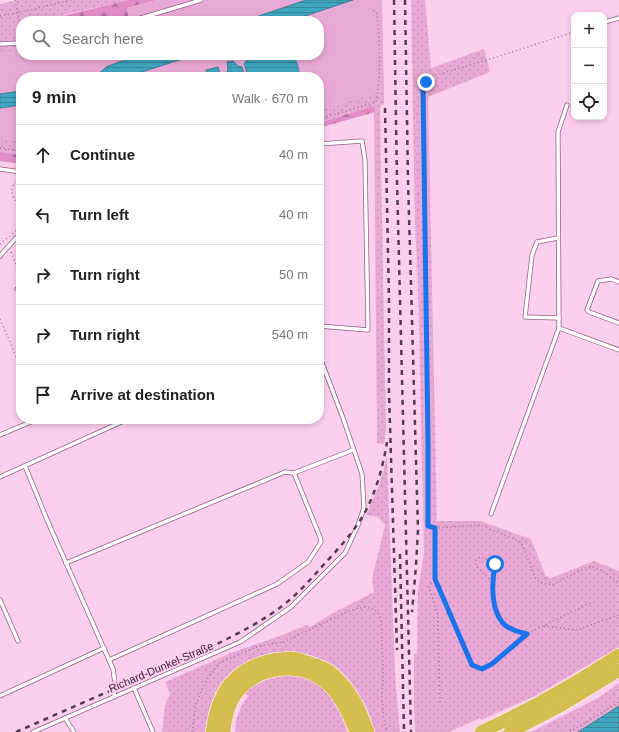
<!DOCTYPE html>
<html lang="en">
<head>
<meta charset="utf-8">
<style>
	:root { --surface:#fff; --page:#f6f6f6; --text:#222; --muted:#767676; --line:#e0e0e0 }
	body { margin:0; font-family:Arial,sans-serif; background:var(--page); color:var(--text) }
	.controls { position:absolute; right:12px; top:12px; display:grid; overflow:hidden; border-radius:8px; box-shadow:0 2px 6px #0003 }
	.controls button { width:36px; height:36px; display:grid; place-items:center; padding:0; border:0; border-bottom:1px solid var(--line); background:var(--surface); color:var(--text); font:20px sans-serif }
	.stop { position:absolute; width:12px; height:12px; margin:-9px; border:3px solid #1a73e8; border-radius:50%; background:#fff }
	.stop.end { background:#1a73e8; border-color:#fff; box-shadow:0 1px 4px #0008 }
	.list { margin:0; padding:0; list-style:none }
	h2 { display:flex; justify-content:space-between; align-items:center; height:52px; margin:0; padding:0 16px; font-size:17px }
	h2 small { font-size:13px; font-weight:400; color:var(--muted) }
	.list li { display:grid; grid-template-columns:26px 1fr auto; gap:12px; align-items:center; box-sizing:border-box; height:60px; padding:0 16px; border-top:1px solid var(--line) }
	.list b { display:block; font-size:15px; white-space:nowrap }
	.list em { font-size:13px; font-style:normal; color:var(--muted) }
	.icon { flex:none; width:22px; height:22px; fill:none; stroke:currentColor; stroke-width:2; stroke-linecap:round; stroke-linejoin:round }
	.map { position:relative; flex:none; width:619px; height:732px; overflow:hidden }
	.search { position:absolute; background:var(--surface); box-shadow:0 2px 6px #0003; left:16px; top:16px; width:308px; height:44px; display:flex; align-items:center; gap:10px; box-sizing:border-box; padding:0 14px; border-radius:16px; color:var(--muted); font-size:15px }
	.panel { position:absolute; background:var(--surface); box-shadow:0 2px 6px #0003; left:16px; top:72px; width:308px; height:352px; border-radius:16px }
	.map>svg:first-child { display:block }
	.grass { fill:url(#grass-dots) }
	.forest { fill:url(#forest-firs) }
	.green { fill:#e9a9d6 }
	.water { fill:url(#water-rules); stroke:#3e7f96 }
	.lines { fill:none; stroke-linecap:round; stroke-linejoin:round }
	.lane-casing { stroke:#915e83; stroke-width:5 }
	.highway-casing { stroke:#fff; stroke-width:14 }
	.path { stroke:#97768d; stroke-width:1.5; stroke-dasharray:1 3; stroke-linecap:butt }
	.lane { stroke:#fff; stroke-width:3.5 }
	.highway { stroke:#d5be4f; stroke-width:13 }
	.rail { stroke:#553c4e; stroke-width:2.5; stroke-dasharray:5 5; stroke-linecap:butt }
	.route { stroke:#1a73e8; stroke-width:5 }
	.labels { text-anchor:middle; dominant-baseline:central; stroke-width:4; stroke-linejoin:round; paint-order:stroke }
	.street-label { font-size:11px; fill:#3a2534; stroke:#fdcfef }
</style>
</head>
<body>
<div class="map">
<svg width="619" height="732" viewBox="0 0 619 732">
	<defs>
		<pattern id="grass-dots" width="8" height="8" patternUnits="userSpaceOnUse"><rect width="8" height="8" fill="#e9a9d6"/><path d="M2 2h.1M6 6h.1" fill="none" stroke="#c991b8" stroke-width="1.8" stroke-linecap="round"/></pattern>
		<pattern id="forest-firs" width="22" height="20" patternUnits="userSpaceOnUse"><rect width="22" height="20" fill="#df8cc8"/><path d="M5 1l3.5 6h-7zM16 11l3.5 6h-7z" fill="#b672a3"/></pattern>
		<pattern id="water-rules" width="6" height="5" patternUnits="userSpaceOnUse"><rect width="6" height="5" fill="#3fa6c0"/><path d="M0 2.5h6" fill="none" stroke="#36879d"/></pattern>
	</defs>
	<rect width="100%" height="100%" fill="#fdcfef"/>
	<g class="grass">
		<path d="M17 0H128L63 15V21H21V53L0 54V4Z"/>
		<path d="M411 0H425L431 68 484 49 490 72 428 97 437 521H480L531 539 546 576 551 578 594 561 619 571V647L535 696 481 720 480 718 449 732H415L414 705V654L417 653 418 591 424 552 418 286 415 225Z"/>
		<path d="M384 91V104L381 106 380 110 386 430 384 444 377 443 374 106 319 123V109Z"/>
		<path d="M0 138 21 140V155L0 152Z"/>
		<path d="M387 457 395 674 400 732H375L367 708 357 691 338 672 324 661 310 655 287 652 269 653 245 665 225 680 215 693 209 710 205 732H162L165 705 170 694 165 682 231 653 274 638 307 625 310 627 331 614 374 592 372 579 385 525 378 517 366 515 379 486Z"/>
		<path d="M273 675H299L319 683 332 697 341 711 347 732H235C236 716 239 709 248 696L244 692 255 683Z"/>
		<path d="M619 683V706L578 732H531L598 698Z"/>
	</g>
	<g class="forest">
		<path d="M128 0H157L127 8 129 19 127 21H63V16Z"/>
		<path d="M374 106 375 112 319 128V123Z"/>
		<path d="M0 152 21 155V164L0 161Z"/>
	</g>
	<g class="green">
		<path d="M157 0H306L244 21H130L127 8Z"/>
		<path d="M353 0H382L384 91 319 109V77H298C301 70 296 61 293 55H319V21H290Z"/>
		<path d="M21 53V55H142L119 62 106 67 101 72 85 77H21V91L0 94V54Z"/>
		<path d="M195 55H252L248 58 244 64 249 77H245L242 67 228 71 225 75V77H221L218 67 206 70 207 77H126Z"/>
		<path d="M21 105V140L0 138V108Z"/>
	</g>
	<g class="water">
		<path d="M306 0H353L290 21H244Z"/>
		<path d="M142 55H195L126 77H85L101 72 106 67 119 62Z"/>
		<path d="M252 55H293C296 61 301 70 298 77H249L244 64 248 58Z"/>
		<path d="M233 61 238 66 242 67 245 77H225V75L228 70 227 62Z"/>
		<path d="M218 67 221 77H207L206 70Z"/>
		<path d="M21 91V105L0 108V94Z"/>
		<path d="M619 706V731L616 732H578Z"/>
	</g>
	<g class="lines">
		<g class="lane-casing">
			<g id="lane">
				<path d="M131 21 201 0"/>
				<path d="M605 22 619 18"/>
				<path d="M0 44 21 43"/>
				<path d="M319 144 362 141 365 160 368 330 319 326"/>
				<path d="M0 169 21 172"/>
				<path d="M558 238 537 242 532 255 525 317 559 318"/>
				<path d="M0 256 16 238 21 234"/>
				<path d="M619 282 611 279 598 281 587 310 589 312 619 323"/>
				<path d="M17 289 21 287"/>
				<path d="M559 328 619 350"/>
				<path d="M0 435 38 419"/>
				<path d="M25 466 48 522 113 669 115 683 114 697"/>
				<path d="M0 477 128 419"/>
				<path d="M491 514 559 328 558 132 567 105"/>
				<path d="M66 563 285 472 294 473 353 450"/>
				<path d="M0 600 18 641"/>
				<path d="M109 660 277 584 308 562 321 542 320 537 294 473"/>
				<path d="M134 688 153 732"/>
				<path d="M0 696 104 648"/>
				<path d="M65 718 74 732"/>
				<path d="M33 732 240 642 291 607 345 553 358 525 364 508 362 474 343 418 319 355"/>
			</g>
		</g>
		<g class="highway-casing">
			<g id="highway">
				<path d="M212 732C214 718 218 701 226 689 238 671 259 661 280 659 284 659 288 658 292 658 300 659 308 662 316 665 322 667 329 670 334 675 352 691 360 710 368 732"/>
				<path d="M224 732C225 720 228 705 236 694 254 669 292 662 318 677 338 688 348 713 356 732"/>
				<path d="M481 732C529 710 575 684 619 655"/>
				<path d="M510 732 562 705 619 670"/>
			</g>
		</g>
		<g class="path">
			<path d="M15 0 21 28"/>
			<path d="M0 16 18 13 71 0"/>
			<path d="M574 32 487 60 433 76 426 82 423 88 428 441V525L435 528 480 525 521 542 536 579 542 583 552 585 585 568 593 567 604 572 619 583"/>
			<path d="M319 119 376 102C381 74 380 42 377 14L371 8"/>
			<path d="M0 148 21 151"/>
			<path d="M0 244C5 239 13 235 17 229 28 211 7 198 13 186 14 184 16 183 18 181H21"/>
			<path d="M11 252 18 269 21 271"/>
			<path d="M0 319 21 368"/>
			<path d="M435 528V579L472 665 482 669 492 664 527 634"/>
			<path d="M434 580 429 587 438 615 440 703"/>
			<path d="M492 582 476 566V560L480 557 490 561 495 564 492 582 496 611 502 623 515 631 527 634 590 603"/>
			<path d="M544 626 576 630 619 615"/>
			<path d="M192 732 196 704 203 686 210 675 219 663 235 656 256 647 270 644 284 642 342 614 355 609 365 607 374 609 379 614 381 619 382 636 383 675 382 699 384 720 387 732"/>
			<path d="M570 732 619 702"/>
		</g>
		<use href="#lane" class="lane"/>
		<use href="#highway" class="highway"/>
		<g class="rail">
			<path d="M394 0 397 181 411 732"/>
			<path d="M405 0 408 180 418 530 416 566 412 612"/>
			<path d="M385 108 389 300V393L397 650"/>
			<path d="M400 554 404 732"/>
			<path d="M16 732 215 645C235 635 255 625 274 612 290 601 305 586 318 571 334 553 352 535 364 514 376 492 383 467 387 442"/>
		</g>
	</g>
	<g class="lines">
		<path class="route" d="M426 82 423 88 428 441V526L435 528V579L472 665 482 669 492 664 527 634C518 632 507 629 502 622 490 607 492 582 495 564"/>
	</g>
	<g class="labels">
		<g class="street-label">
			<text transform="translate(161 667) rotate(-23)">Richard-Dunkel-Straße</text>
		</g>
	</g>
</svg>
<div class="controls">
<button>+</button>
<button>−</button>
<button><svg class="icon" aria-label="locate" viewBox="0 0 24 24"><circle cx="12" cy="12" r="6"/><path d="M12 2v4M12 18v4M2 12h4M18 12h4"/></svg></button>
</div>
<div class="stop" style="left:495px;top:564px"></div>
<div class="stop end" style="left:426px;top:82px"></div>
<div class="search"><svg class="icon" aria-label="search" viewBox="0 0 24 24"><circle cx="10" cy="10" r="6"/><path d="M15 15l6 6"/></svg>Search here</div>
<section class="panel">
<h2>9 min<small>Walk · 670 m</small></h2>
<ul class="list">
<li><svg class="icon" aria-label="ahead" viewBox="0 0 24 24"><path d="M12 20V5M6 11l6-6 6 6"/></svg><div><b>Continue</b></div><em>40 m</em></li>
<li><svg class="icon" aria-label="left" viewBox="0 0 24 24"><path d="M17 20v-9H6M10 6l-5 5 5 5"/></svg><div><b>Turn left</b></div><em>40 m</em></li>
<li><svg class="icon" aria-label="right" viewBox="0 0 24 24"><path d="M7 20v-9h11M14 6l5 5-5 5"/></svg><div><b>Turn right</b></div><em>50 m</em></li>
<li><svg class="icon" aria-label="right" viewBox="0 0 24 24"><path d="M7 20v-9h11M14 6l5 5-5 5"/></svg><div><b>Turn right</b></div><em>540 m</em></li>
<li><svg class="icon" aria-label="arrive" viewBox="0 0 24 24"><path d="M6 21V4h12l-3 4 3 4H6"/></svg><div><b>Arrive at destination</b></div></li>
</ul>
</section>
</div>
</body>
</html>
